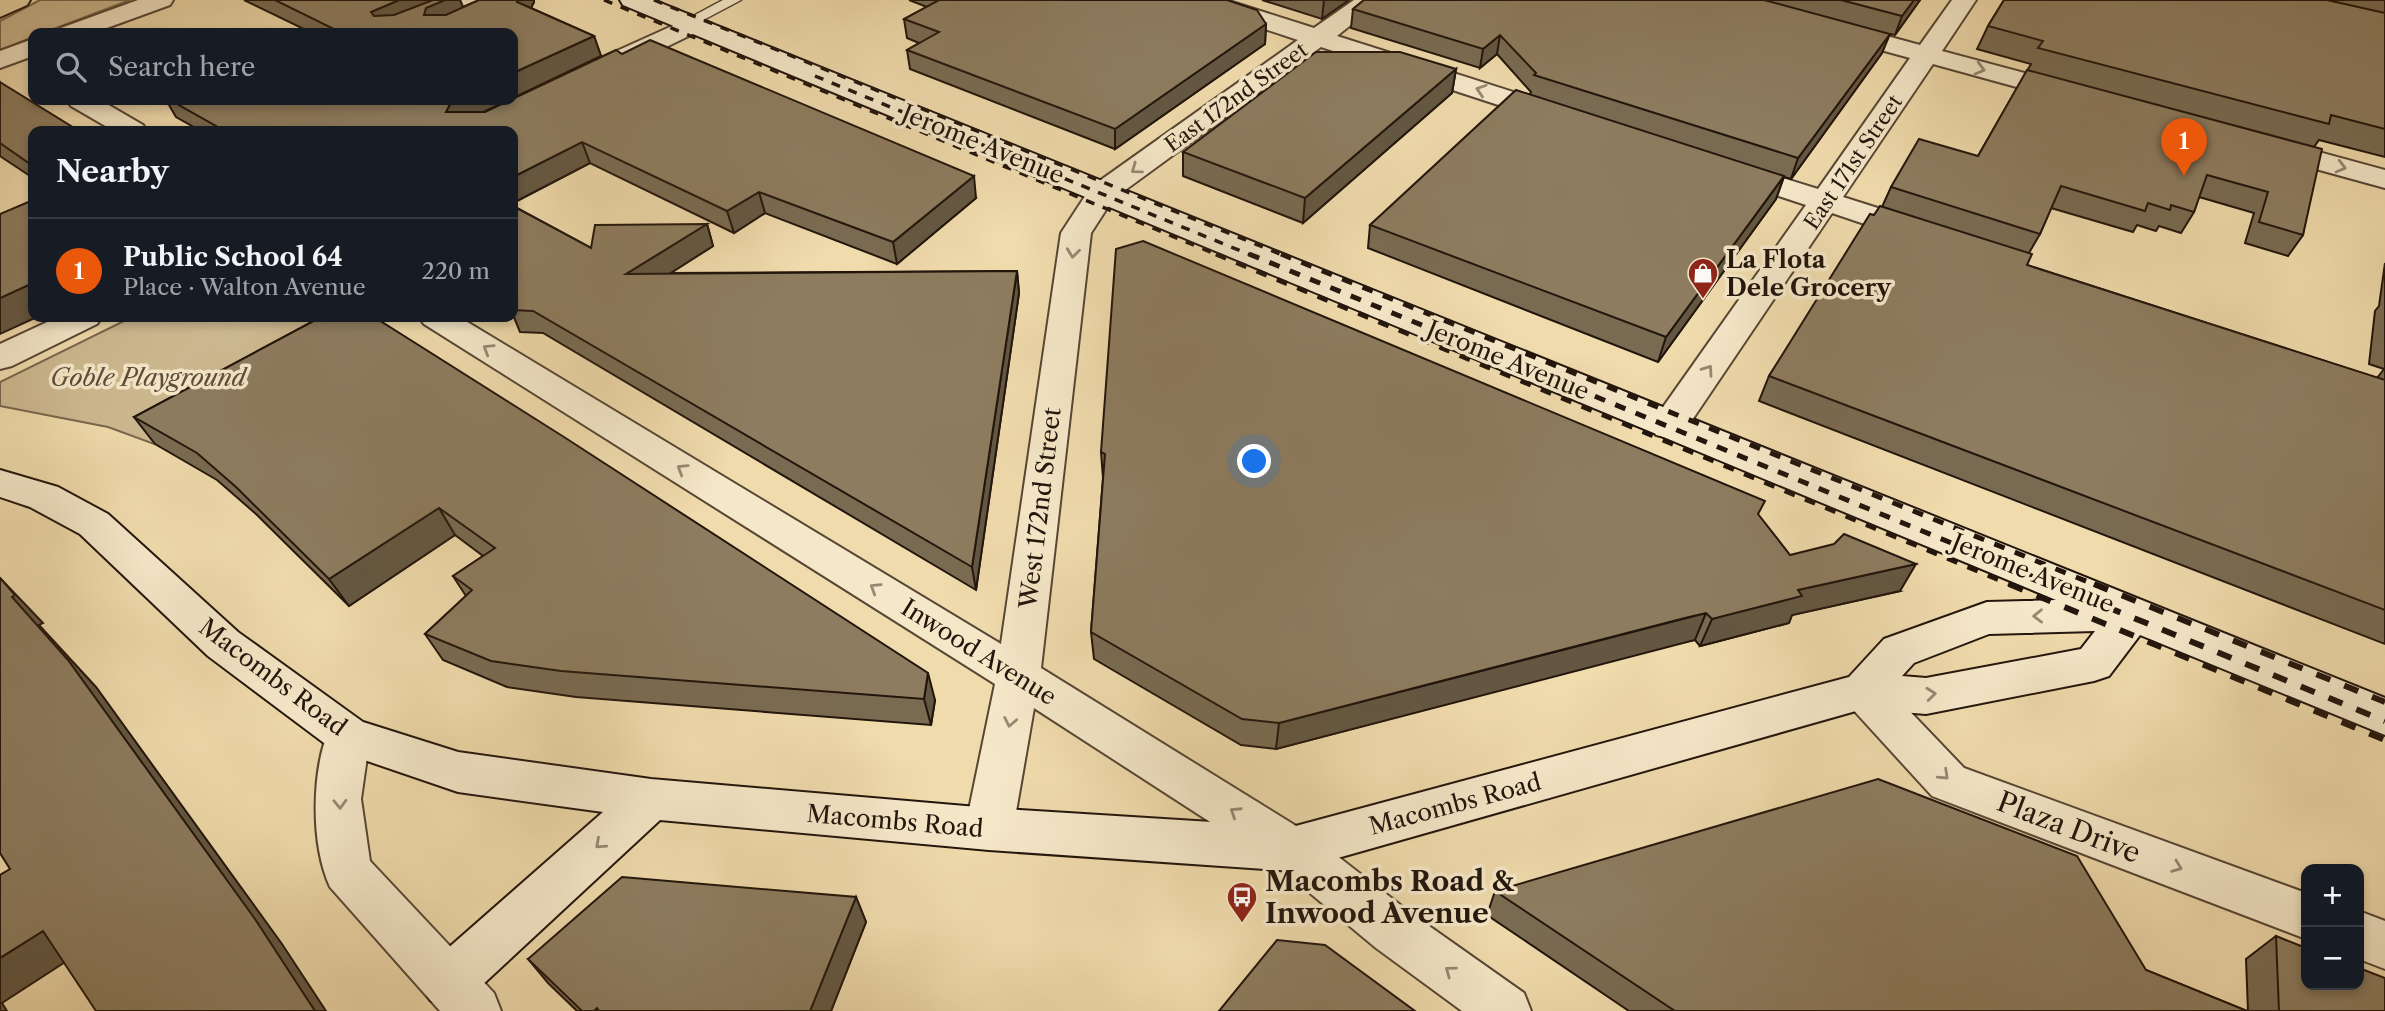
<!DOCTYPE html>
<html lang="en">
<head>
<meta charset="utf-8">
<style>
	:root { --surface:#171b24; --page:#242831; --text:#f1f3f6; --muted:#9ea1a6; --line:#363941; --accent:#ea580c }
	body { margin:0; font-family:"Libre Caslon Text",serif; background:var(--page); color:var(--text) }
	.controls { position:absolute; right:21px; bottom:21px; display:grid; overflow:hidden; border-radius:14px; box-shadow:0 4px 10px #0003 }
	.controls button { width:63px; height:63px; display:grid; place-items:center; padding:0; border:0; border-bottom:2px solid var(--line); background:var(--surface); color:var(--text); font:35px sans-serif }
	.you { position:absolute; left:1255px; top:462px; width:24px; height:24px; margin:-18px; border:5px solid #fff; border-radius:50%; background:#1a73e8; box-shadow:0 0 0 10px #1a73e833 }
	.badge { display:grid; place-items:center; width:46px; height:46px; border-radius:50%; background:var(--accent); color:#fff; font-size:23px; font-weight:700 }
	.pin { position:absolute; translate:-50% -58px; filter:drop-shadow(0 2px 4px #0008) }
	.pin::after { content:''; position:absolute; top:37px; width:24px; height:21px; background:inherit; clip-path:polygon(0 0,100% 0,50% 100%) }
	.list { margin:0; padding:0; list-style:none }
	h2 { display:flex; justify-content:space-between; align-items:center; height:91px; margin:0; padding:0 28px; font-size:30px }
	h2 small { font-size:23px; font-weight:400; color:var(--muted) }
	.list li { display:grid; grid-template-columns:46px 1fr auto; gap:21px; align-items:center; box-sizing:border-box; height:105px; padding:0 28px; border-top:2px solid var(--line) }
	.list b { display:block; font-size:26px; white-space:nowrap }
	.list p { margin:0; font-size:23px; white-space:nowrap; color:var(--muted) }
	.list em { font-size:23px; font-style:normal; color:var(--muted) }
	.icon { flex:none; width:38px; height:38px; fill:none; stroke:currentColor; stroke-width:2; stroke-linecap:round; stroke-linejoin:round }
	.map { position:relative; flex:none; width:2385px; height:1011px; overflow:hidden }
	.search { position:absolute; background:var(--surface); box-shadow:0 4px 10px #0003; left:28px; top:28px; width:490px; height:77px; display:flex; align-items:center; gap:18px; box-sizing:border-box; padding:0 24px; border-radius:14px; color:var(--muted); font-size:26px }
	.panel { position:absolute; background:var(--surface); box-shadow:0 4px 10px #0003; left:28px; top:126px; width:490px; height:196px; border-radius:14px }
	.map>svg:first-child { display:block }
	.green { fill:#cdb991; stroke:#78674e; stroke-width:2 }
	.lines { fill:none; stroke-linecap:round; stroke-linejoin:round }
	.lane-casing { stroke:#564634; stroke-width:3 }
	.street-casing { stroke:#564634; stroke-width:4 }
	.secondary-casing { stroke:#22150c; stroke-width:4 }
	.highway-casing { stroke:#22150c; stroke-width:4 }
	.lane { fill:#f5e8c9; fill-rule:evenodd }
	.street { fill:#f5e8c9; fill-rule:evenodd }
	.secondary { fill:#f5e8c9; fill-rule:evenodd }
	.highway { fill:#f0dbac; fill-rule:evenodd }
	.rail-far2 { stroke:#22150c; stroke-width:3.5; stroke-dasharray:9 9; stroke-linecap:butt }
	.rail-far1 { stroke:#22150c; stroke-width:5; stroke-dasharray:11 11; stroke-linecap:butt }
	.rail { stroke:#22150c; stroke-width:6; stroke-dasharray:15 15; stroke-linecap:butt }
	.wall { fill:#796b52; stroke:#22150c; stroke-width:2 }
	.shaded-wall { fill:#635742; stroke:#22150c; stroke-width:2 }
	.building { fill:#8d7c5f; stroke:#22150c; stroke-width:2 }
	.oneway { stroke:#968974 }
	.labels { text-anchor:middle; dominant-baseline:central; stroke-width:7; stroke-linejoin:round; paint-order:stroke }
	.far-street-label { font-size:21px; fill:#22150c; stroke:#f5e8c9 }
	.street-label { font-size:24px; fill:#22150c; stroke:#f5e8c9 }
	.poi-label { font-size:24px; font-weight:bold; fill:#22150c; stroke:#f5e8c9; text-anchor:start }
	.park-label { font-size:24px; font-style:italic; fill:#5e4e3b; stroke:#f5e8c9 }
	.near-street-label { font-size:28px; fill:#22150c; stroke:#f5e8c9 }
	.near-poi-label { font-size:28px; font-weight:bold; fill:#22150c; stroke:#f5e8c9; text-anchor:start }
</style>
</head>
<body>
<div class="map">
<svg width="2385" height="1011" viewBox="0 0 2385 1011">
	<rect width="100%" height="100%" fill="#f0dbac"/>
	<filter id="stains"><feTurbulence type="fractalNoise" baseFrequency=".00286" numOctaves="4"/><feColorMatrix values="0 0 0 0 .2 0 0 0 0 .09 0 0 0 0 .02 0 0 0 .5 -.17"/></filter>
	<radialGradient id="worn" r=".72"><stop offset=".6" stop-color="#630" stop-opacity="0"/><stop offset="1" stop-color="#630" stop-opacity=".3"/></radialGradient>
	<g class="green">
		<path d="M40 0H130L43 33H33V37L0 50V21Z"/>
		<path d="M132 317H346L365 328 154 444 108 427 0 406V382Z"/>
	</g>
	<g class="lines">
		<g class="lane-casing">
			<g id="lane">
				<path d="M458 0H478L402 33H383Z"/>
				<path d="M723 0H741L692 26 687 27 680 23Z"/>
			</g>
		</g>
		<g class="street-casing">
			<g id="street">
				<path d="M138 0H173L170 5 93 33H57L61 28Z"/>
				<path d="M1189 0H1226L1314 28 1354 0H1382L1337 36 1567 109 1571 115 1567 121 1557 123 1547 121 1321 47 1113 199 1091 233 1041 668 1309 834 1412 914 1524 993 1531 1011H1462L1376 948 1275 864 1034 708 1013 829 1006 844 989 850 972 844 965 829 995 684 424 324 419 317H459L1001 644 1061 233 1091 187 1298 40 1192 5Z"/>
				<path d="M1952 0H1976L1942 51 2081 88 2084 94 2081 100 2071 102 1933 64 1843 197 1928 224 1932 231 1928 238 1917 240 1906 238 1832 213 1682 435 1669 438 1656 435 1651 426 1656 417 1806 205 1721 177 1716 171 1721 165 1731 162 1818 189 1910 58 1826 35 1822 30 1826 25 1835 22 1920 45Z"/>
				<path d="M692 17 701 20 705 25 701 30 617 71 608 73 599 71 595 65 599 59Z"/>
				<path d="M33 39V56L0 68V51Z"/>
				<path d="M67 100H100L143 125 147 131H114L71 106Z"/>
				<path d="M2271 139 2385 170V188L2261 154 2257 148 2261 142Z"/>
				<path d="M58 317H102L97 324 12 366 0 369V344Z"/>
				<path d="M1863 673 1878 678 1964 768 2306 893V939L1932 796 1848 704 1841 691 1848 678Z"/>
				<path d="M348 717 364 723 370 736 361 799 370 861 494 993 501 1011H440L330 887C310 843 311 766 332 723Z"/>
				<path d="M2359 911 2385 921V969L2359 959Z"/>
			</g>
		</g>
		<g class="secondary-casing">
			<path id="secondary" d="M620 0H653L2385 698V735L2140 635 2109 676 2094 681 1926 714 1863 709 1292 871 989 850 660 820 466 1000 448 1007 430 1000 422 982 430 964 603 812 458 792 332 749 208 656 80 534 30 507 0 497V470L58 487 108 514 238 632 363 722 458 752 651 779 989 808 1292 827 1849 677 1884 639 1987 602 2056 600 623 5ZM2095 631 2081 649 1926 678 1902 676 1914 663 1989 634Z"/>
		</g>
		<g class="highway-casing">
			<path id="highway" d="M0 0H30L27 5 0 17Z"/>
		</g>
		<use href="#lane" class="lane"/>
		<use href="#street" class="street"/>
		<use href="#secondary" class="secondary"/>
		<use href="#highway" class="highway"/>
		<g class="rail-far2">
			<path d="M604 0 1220 256"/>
			<path d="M654 0 1285 256"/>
			<path d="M815 76 1253 256"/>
		</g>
		<g class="rail-far1">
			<path d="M1216 254 2014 586"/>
			<path d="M1249 254 2056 586"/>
			<path d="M1281 254 2098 586"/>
		</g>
		<g class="rail">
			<path d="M2009 584 2385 740"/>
			<path d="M2051 584 2385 721"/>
			<path d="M2094 584 2385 702"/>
		</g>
	</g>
	<g class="wall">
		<path d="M244 0H460L463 7 477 1V0H534V2L531 8 594 36 601 56 513 33H312Z"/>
		<path d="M909 0H1227L1266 24 1265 44 1115 149 910 69 907 50 919 43 907 38 904 19 927 7Z"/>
		<path d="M1262 0H1349L1322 19Z"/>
		<path d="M1364 0H1920L1895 35 1889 34 1882 53 1791 179 1784 177 1776 199 1658 362 1368 248 1370 225 1530 94 1531 92 1497 54 1480 68 1351 28 1353 9Z"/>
		<path d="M2004 0H2385V157L2319 140 2314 147 2303 235 2288 256 2245 243 2254 213 2199 197 2194 212 2181 233 2159 226 2156 231 2137 225 2133 232 2051 208 2040 234 2029 253 2027 265 2377 378 2384 369 2369 364 2375 311 2379 306 2385 263V644L1759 401 1769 376 1874 215 1882 207 1891 187 1978 156 2031 64 1977 49 1988 26Z"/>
		<path d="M622 54 976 198 897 264 765 213 734 233 590 163 513 203V131H201L176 117 169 105 160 100H509L482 112H485Z"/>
		<path d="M1456 69 1452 93 1303 223 1183 176V152Z"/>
		<path d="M0 82 33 131V178L0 156Z"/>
		<path d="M513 206 591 248 707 224 713 246 670 273 1017 271 1019 293 976 590 543 333 520 332 513 315Z"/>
		<path d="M321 317 935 700 931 725 576 697 507 687 443 660 425 634 466 596 453 576 483 556 455 535 349 606 256 514 217 480 155 444 134 417Z"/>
		<path d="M1101 452 1759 516 1790 555 1900 591 1792 615 1789 623 1700 646 1695 640 1673 644 1276 749 1241 745 1094 659 1091 632 1103 478Z"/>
		<path d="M1495 891 2146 970 2247 1011H1629L1487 915Z"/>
		<path d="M856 897 866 922 831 1011H577L548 983 528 959Z"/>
		<path d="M2276 936 2385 1011H2248L2246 959Z"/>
	</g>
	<g class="shaded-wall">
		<path d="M399 0H460L466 15 380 32 371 12Z"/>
		<path d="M518 0H534V2L524 22 517 2Z"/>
		<path d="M1324 0H1349L1322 19Z"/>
		<path d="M1914 0H1920L1895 35 1902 16Z"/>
		<path d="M1266 24 1265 44 1115 149V129Z"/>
		<path d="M1890 34 1882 53 1791 179 1798 158Z"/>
		<path d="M1500 35 1497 54 1480 68 1483 49Z"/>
		<path d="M594 36 601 56 513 98V73Z"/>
		<path d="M1456 69 1452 93 1303 223 1305 198Z"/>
		<path d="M455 100H509L460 123 446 112 451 102Z"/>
		<path d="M582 142 590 163 513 203V177Z"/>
		<path d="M974 176 976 198 897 264 893 242Z"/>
		<path d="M1784 176 1776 199 1658 362 1666 337Z"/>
		<path d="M759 192 765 213 734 233 727 211Z"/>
		<path d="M707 224 713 246 635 296 626 274Z"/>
		<path d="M1017 271 1019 293 976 590 972 567Z"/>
		<path d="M33 283V317H37L0 334V298Z"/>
		<path d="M439 508 455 535 349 606 329 579Z"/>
		<path d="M1916 564 1900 591 1792 615 1789 623 1700 646 1712 619 1798 590Z"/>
		<path d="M0 578 43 623 39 625 96 687 282 944 326 1011H315L12 597Z"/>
		<path d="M1706 613 1695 640 1276 749 1279 723Z"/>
		<path d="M928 673 935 700 931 725 924 699Z"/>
		<path d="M856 897 866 922 831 1011H810Z"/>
		<path d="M43 931 76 955 2 1003 7 1011H0V958Z"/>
	</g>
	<g class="building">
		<path d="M275 0H399L371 12 374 16 394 15 433 0H445L426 8 424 15H446L479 0H518L517 2 594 36 513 73V33H318L332 28Z"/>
		<path d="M939 0H1227L1257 10 1266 24 1115 129 907 50 939 32 904 19Z"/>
		<path d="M1364 0H1764L1890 34 1798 158 1534 75 1536 73 1500 35 1483 49 1353 9Z"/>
		<path d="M1841 0H1914L1902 16Z"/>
		<path d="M2004 0H2327L2385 13V129L2331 115 2329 124 2038 48 2043 41 1988 26Z"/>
		<path d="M650 40 974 176 893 242 759 192 727 211 582 142 513 177V131H225L170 100H455L451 102 446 112H485L616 50 622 54Z"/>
		<path d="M1316 52H1400L1456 69 1305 198 1183 152Z"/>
		<path d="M2027 70 2322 149 2303 235 2259 222 2268 192 2207 175 2194 212 2171 205 2170 210 2148 203 2145 211 2061 186 2040 234 1891 187 1919 139 1978 156Z"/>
		<path d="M0 82 79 131H33V166L0 143Z"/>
		<path d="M1516 90 1784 176 1666 337 1370 225Z"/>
		<path d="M33 200V283L0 298V214Z"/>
		<path d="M513 206 591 248 595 225 707 224 626 274 1017 271 972 567 533 311 513 310Z"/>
		<path d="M1880 206 2032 254 2027 265 2385 380V378V610L1769 376 1870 214 1874 215Z"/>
		<path d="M1143 241 1765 501 1758 514 1790 555 1834 544 1844 534 1916 564 1798 590 1802 596 1712 619 1706 613 1685 618 1279 723 1242 719 1091 632 1105 454 1101 452 1116 249Z"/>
		<path d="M321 317H374L564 437 928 673 924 699 561 671 491 661 425 634 472 590 453 576 495 548 439 508 329 579 236 487 197 453 134 417Z"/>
		<path d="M0 578 15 595 12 597 68 660 255 919 315 1011H96L43 931 0 958V875L10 869 0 853Z"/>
		<path d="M1878 779 2077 856 2146 970 2247 1011H1675L1495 891Z"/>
		<path d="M622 877 856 897 810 1011H599L597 1008 594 1011H582L528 959Z"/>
		<path d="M2276 936 2306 948V985H2359V968L2385 978V1011H2279Z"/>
		<path d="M1277 940 1325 945 1415 1011H1219Z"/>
	</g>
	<defs><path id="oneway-chevron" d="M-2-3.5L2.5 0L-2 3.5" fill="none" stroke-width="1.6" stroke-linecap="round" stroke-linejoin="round" transform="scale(1.75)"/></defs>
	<g class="oneway">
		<use href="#oneway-chevron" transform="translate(1980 69) rotate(15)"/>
		<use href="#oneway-chevron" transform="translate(1481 90) rotate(-162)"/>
		<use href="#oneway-chevron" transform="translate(2341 167) rotate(15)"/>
		<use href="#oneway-chevron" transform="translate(1136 169) rotate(144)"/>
		<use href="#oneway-chevron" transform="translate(1073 253) rotate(97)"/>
		<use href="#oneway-chevron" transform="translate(488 349) rotate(-148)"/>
		<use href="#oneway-chevron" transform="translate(1708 370) rotate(-55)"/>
		<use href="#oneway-chevron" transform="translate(682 469) rotate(-148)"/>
		<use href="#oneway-chevron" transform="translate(875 588) rotate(-148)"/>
		<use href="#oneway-chevron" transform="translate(2038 616) rotate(179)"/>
		<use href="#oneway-chevron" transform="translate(1931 694) rotate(-6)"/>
		<use href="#oneway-chevron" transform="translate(1010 722) rotate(101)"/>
		<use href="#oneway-chevron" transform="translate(1944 775) rotate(43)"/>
		<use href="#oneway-chevron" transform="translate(340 804) rotate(88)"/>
		<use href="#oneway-chevron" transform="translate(1235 812) rotate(-147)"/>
		<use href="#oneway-chevron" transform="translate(600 844) rotate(138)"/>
		<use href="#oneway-chevron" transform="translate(2177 867) rotate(21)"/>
		<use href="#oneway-chevron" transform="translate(1450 971) rotate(-144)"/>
	</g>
	<defs>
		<g id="shop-pin" transform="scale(1.575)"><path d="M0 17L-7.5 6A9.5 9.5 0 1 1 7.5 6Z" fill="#8f2418" stroke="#f5e8c9"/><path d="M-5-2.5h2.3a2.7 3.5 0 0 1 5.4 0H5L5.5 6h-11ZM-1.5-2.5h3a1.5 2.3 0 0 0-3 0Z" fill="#fff"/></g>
		<g id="bus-pin" transform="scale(1.575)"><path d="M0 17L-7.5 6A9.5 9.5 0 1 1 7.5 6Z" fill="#8f2418" stroke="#f5e8c9"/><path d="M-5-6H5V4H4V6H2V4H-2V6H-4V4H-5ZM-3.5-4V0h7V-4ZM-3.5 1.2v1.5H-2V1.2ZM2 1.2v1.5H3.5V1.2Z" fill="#fff"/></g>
	</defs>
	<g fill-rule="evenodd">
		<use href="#shop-pin" x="1703" y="273"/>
		<use href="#bus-pin" x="1242" y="897"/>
	</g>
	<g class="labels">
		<g class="far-street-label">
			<text transform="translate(1236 97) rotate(-36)">East 172nd Street</text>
			<text transform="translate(1853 162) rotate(-56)">East 171st Street</text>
		</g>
		<g class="street-label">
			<text transform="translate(983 144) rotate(22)">Jerome Avenue</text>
			<text transform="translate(1508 360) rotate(22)">Jerome Avenue</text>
			<text transform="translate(1040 508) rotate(-83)">West 172nd Street</text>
			<text transform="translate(2033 573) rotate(22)">Jerome Avenue</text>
			<text transform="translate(979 652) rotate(32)">Inwood Avenue</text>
			<text transform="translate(273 677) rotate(37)">Macombs Road</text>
			<text transform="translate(1455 804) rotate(-15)">Macombs Road</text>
			<text transform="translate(895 821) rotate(5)">Macombs Road</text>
		</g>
		<g class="poi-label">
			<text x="1726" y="259">La Flota<tspan x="1726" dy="28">Dele Grocery</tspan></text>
		</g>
		<g class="park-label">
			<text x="148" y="377">Goble Playground</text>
		</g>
		<g class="near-street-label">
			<text transform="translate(2069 827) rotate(21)">Plaza Drive</text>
		</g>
		<g class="near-poi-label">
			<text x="1265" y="881">Macombs Road &amp;<tspan x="1265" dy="32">Inwood Avenue</tspan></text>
		</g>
	</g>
	<rect width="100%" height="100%" filter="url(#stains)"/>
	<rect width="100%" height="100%" fill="url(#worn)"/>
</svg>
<div class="controls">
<button>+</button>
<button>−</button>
</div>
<div class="you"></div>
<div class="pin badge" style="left:2184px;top:176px">1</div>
<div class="search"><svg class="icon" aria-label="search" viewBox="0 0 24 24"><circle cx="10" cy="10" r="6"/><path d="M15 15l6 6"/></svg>Search here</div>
<section class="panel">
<h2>Nearby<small></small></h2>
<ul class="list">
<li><span class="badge">1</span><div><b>Public School 64</b><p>Place · Walton Avenue</p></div><em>220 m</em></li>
</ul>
</section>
</div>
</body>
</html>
